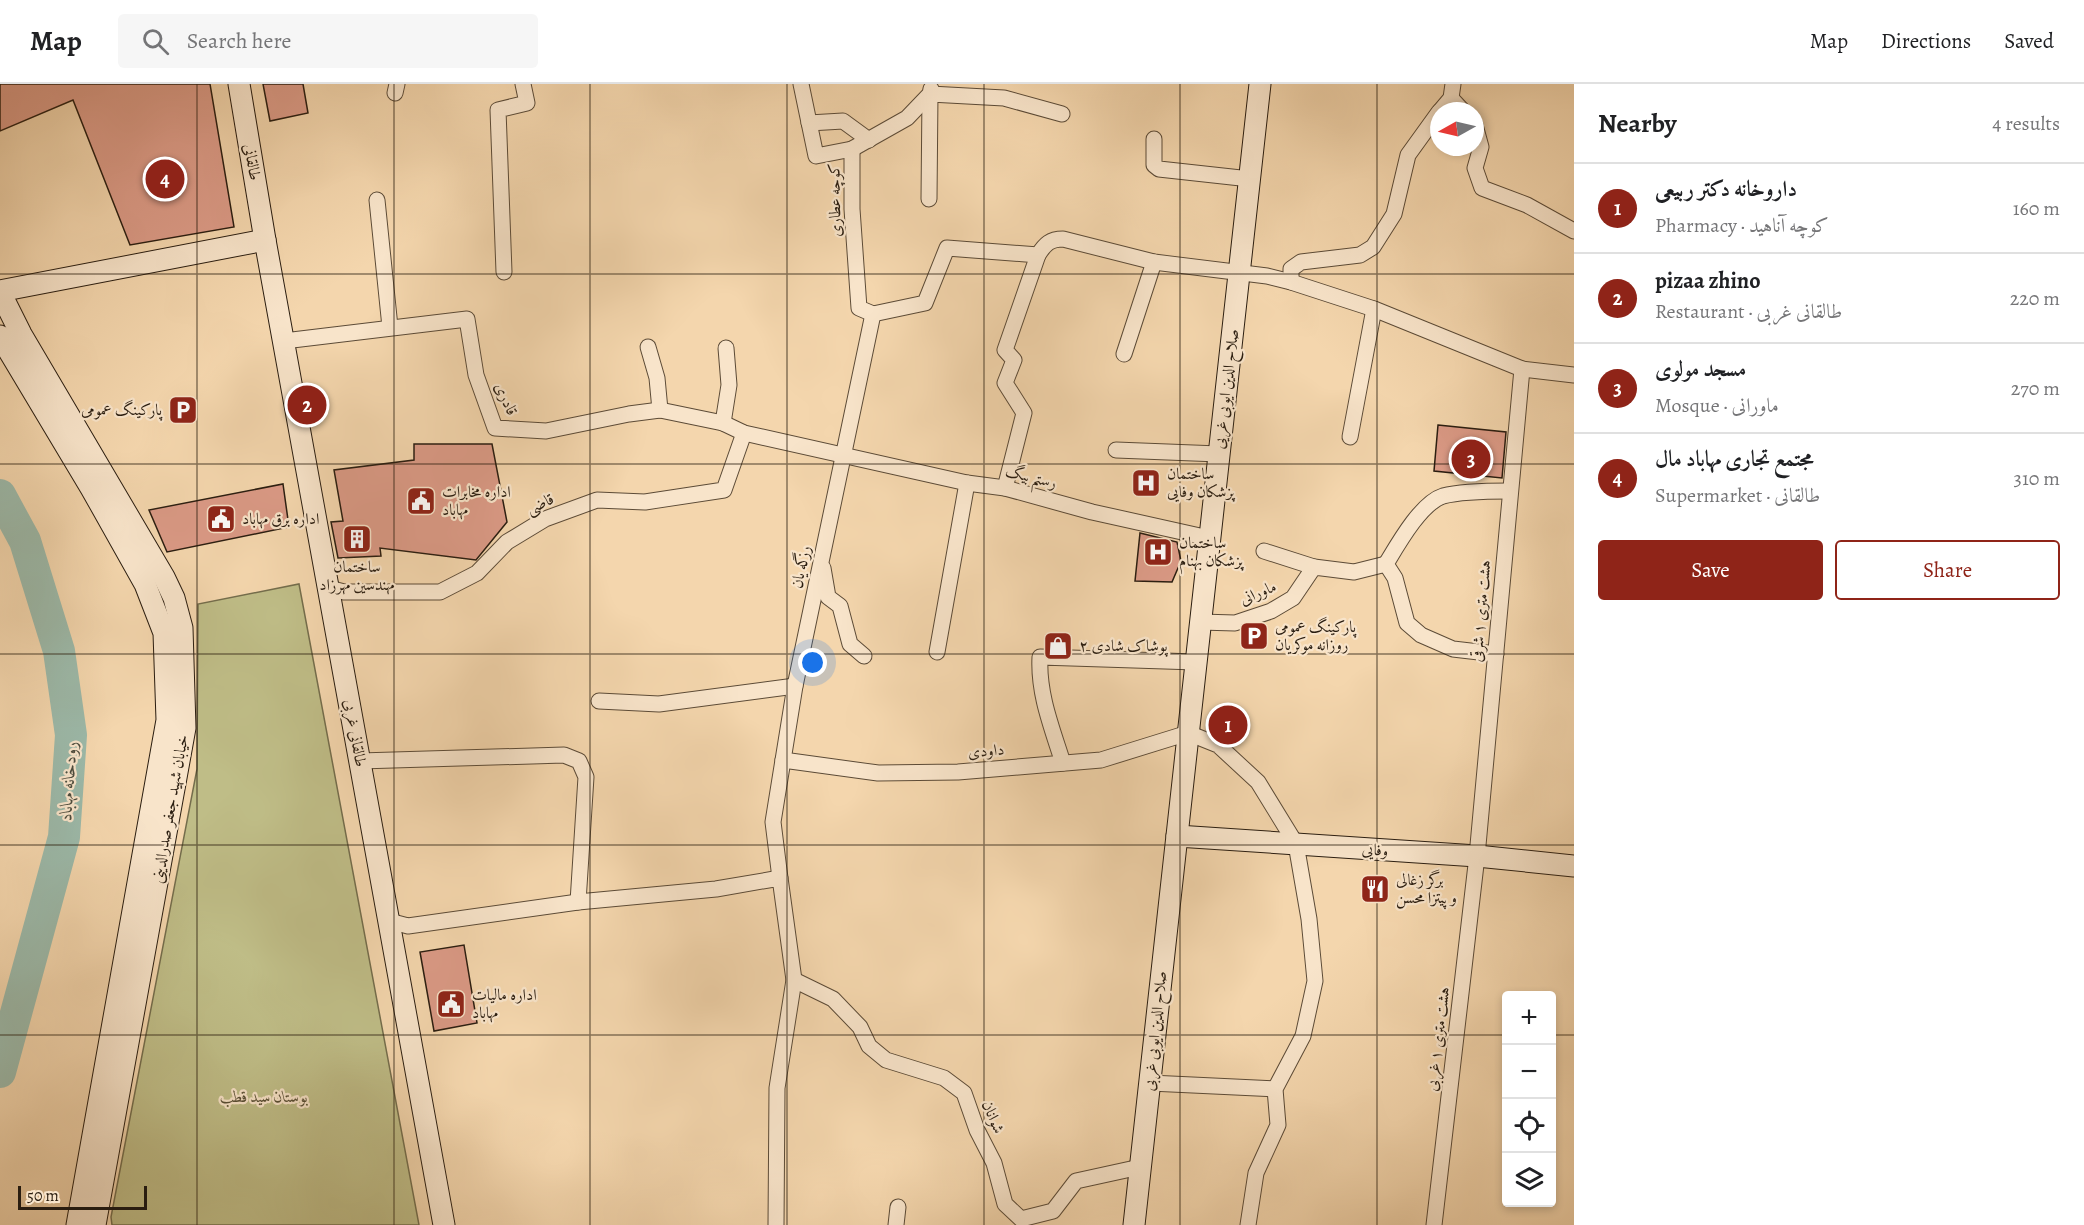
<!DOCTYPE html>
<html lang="en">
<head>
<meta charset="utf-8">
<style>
	:root { --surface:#fff; --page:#f6f6f6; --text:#202124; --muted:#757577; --line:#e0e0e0; --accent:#8f2418 }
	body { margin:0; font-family:Alegreya,Amiri,serif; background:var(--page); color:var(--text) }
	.controls { position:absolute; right:18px; bottom:18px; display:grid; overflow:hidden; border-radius:6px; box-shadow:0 3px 9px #0003 }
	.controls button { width:54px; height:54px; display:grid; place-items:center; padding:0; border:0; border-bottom:2px solid var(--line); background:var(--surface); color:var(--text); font:30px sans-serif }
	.compass { position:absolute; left:1430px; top:18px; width:54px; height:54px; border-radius:50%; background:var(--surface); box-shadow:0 3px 9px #0003; rotate:262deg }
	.scale { position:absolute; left:18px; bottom:15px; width:129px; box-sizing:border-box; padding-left:6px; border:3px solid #2a1d10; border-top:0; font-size:16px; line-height:21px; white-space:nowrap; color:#2a1d10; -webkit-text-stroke:4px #f8e4ca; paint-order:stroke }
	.you { position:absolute; left:813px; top:579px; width:21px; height:21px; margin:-15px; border:4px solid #fff; border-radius:50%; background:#1a73e8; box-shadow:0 0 0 9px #1a73e833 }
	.badge { display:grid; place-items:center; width:39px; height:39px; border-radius:50%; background:var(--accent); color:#fff; font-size:20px; font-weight:700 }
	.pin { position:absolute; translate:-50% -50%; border:3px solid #fff; box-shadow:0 2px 6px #0006 }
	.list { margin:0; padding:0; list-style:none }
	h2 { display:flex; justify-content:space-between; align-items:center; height:78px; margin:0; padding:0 24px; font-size:26px }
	h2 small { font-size:20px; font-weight:400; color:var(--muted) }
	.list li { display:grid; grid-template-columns:39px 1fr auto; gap:18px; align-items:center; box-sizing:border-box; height:90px; padding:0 24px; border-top:2px solid var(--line) }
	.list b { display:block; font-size:22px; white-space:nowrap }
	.list p { margin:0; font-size:20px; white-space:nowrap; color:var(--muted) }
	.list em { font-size:20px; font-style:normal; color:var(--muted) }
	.actions { display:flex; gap:12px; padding:18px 24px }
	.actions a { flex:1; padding:14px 0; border:2px solid var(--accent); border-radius:6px; text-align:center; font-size:21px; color:var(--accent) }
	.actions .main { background:var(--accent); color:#fff }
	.icon { flex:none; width:33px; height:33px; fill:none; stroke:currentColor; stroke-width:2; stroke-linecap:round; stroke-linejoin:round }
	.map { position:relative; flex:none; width:1574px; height:1141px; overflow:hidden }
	header { display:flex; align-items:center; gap:36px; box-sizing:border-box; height:84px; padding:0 30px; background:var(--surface); border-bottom:2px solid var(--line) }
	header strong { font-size:28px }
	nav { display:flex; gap:33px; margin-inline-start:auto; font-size:21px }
	.search { width:420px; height:54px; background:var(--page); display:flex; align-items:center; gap:15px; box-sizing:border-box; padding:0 21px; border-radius:6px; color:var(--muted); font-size:22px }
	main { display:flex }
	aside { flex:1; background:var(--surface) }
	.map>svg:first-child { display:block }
	.green { fill:#bfbd87; stroke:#746d4c; stroke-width:1.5 }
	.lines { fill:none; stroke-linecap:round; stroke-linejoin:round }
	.river { stroke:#9cb9a9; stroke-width:32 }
	.building { fill:#db9a86; stroke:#2a1d10; stroke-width:1.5 }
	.street-casing { stroke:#5c4b37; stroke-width:17 }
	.secondary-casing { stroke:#2a1d10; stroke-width:23 }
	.street { stroke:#f8e4ca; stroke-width:15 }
	.secondary { stroke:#f8e4ca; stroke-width:21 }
	.grid { fill:none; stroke:#2a1d10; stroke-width:1.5; stroke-opacity:0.55 }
	.labels { text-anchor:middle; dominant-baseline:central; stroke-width:4.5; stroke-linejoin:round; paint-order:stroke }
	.street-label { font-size:16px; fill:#2a1d10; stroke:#f8e4ca }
	.poi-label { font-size:16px; fill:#2a1d10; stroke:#f8e4ca; text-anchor:start }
	.park-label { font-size:16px; font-style:italic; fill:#574d34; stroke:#f8e4ca }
	.water-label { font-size:18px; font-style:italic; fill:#4c4c3e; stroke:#f8e4ca }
</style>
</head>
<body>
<header>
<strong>Map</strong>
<div class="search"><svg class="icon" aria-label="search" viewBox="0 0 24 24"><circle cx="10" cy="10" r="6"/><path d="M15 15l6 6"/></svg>Search here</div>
<nav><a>Map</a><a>Directions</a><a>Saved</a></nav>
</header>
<main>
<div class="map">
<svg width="1574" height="1141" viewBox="0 0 1574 1141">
	<rect width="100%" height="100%" fill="#f4d6ad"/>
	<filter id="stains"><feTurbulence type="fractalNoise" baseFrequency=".00333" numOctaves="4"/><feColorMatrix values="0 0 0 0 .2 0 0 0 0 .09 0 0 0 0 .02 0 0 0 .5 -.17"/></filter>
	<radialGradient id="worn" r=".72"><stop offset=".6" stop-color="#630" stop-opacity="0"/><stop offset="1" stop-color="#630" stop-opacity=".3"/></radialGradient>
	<path class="green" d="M299 500 419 1141H112L111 1133 197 685 198 520Z"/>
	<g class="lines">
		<path class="river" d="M0 411 25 457 59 567 71 651 64 753 0 988"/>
	</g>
	<g class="building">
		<path d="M0 0H210L234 143 130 161 73 16 0 47Z"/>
		<path d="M263 0H303L308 29 270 37Z"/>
		<path d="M1438 341 1506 348 1502 394 1434 387Z"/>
		<path d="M414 360H492L507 438 476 476 380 464 381 472 338 474 331 438 343 437 334 386 414 376Z"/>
		<path d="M283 400 289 443 167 468 149 426Z"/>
		<path d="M1140 449 1177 458 1181 477 1172 498 1135 497Z"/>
		<path d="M464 861 477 939 434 947 420 868Z"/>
	</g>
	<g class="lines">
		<g class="street-casing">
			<g id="street">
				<path d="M801 0 816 72 852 65V125L859 224 873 230"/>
				<path d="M395 9 397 0"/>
				<path d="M1451 14 1463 27"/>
				<path d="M1440 27 1451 14 1453 0"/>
				<path d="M809 39 843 37 869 56"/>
				<path d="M1475 41 1481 63 1475 84 1482 104 1527 121 1574 147"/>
				<path d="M1154 55V81L1159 85 1250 95"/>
				<path d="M852 65 907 34 930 10 931 5"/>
				<path d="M929 115 930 10 1004 14 1062 30"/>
				<path d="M377 116 390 243"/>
				<path d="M1038 171C1045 160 1050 155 1063 155L1154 178 1267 192 1291 198 1374 225 1522 285 1574 291"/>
				<path d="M504 188 498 26 527 19 523 0"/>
				<path d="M1291 198V185L1301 178 1360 171 1373 163 1394 130 1408 71 1439 28"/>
				<path d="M284 257 467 235 476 291 495 344 546 347 629 330 660 326 723 339 744 349 967 399 1005 404 1092 428 1209 454"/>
				<path d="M648 263 657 294 660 326"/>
				<path d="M1124 270 1154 178"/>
				<path d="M723 339 729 301 726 264"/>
				<path d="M1350 353 1374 225"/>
				<path d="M1116 366 1219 370"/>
				<path d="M1264 467 1314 483"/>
				<path d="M823 484 828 513 840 522 850 560 864 572"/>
				<path d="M329 504 344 508H440L477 489 507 458 545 435 597 416 645 418 724 406 744 349"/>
				<path d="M1200 538 1235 539 1271 527 1293 514 1314 483 1354 488 1386 480"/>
				<path d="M937 568 967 399"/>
				<path d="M1496 570 1453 565 1421 551 1407 539 1395 494 1386 480C1398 460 1421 419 1443 412 1462 407 1490 407 1509 407"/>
				<path d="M599 617 659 620 795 602"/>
				<path d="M783 676 878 689 958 688 1101 676 1188 649 1218 661 1258 698 1296 760 1309 835 1315 897 1303 952 1275 1005 1278 1041 1256 1089 1248 1141"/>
				<path d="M360 677 564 671 579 677 586 693 578 818"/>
				<path d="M1063 679C1052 644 1038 610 1040 573L1196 578"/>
				<path d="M780 794 773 738 795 602 873 230 925 219 947 164 1038 171 1005 266 1014 276 1005 299 1024 329 1005 404"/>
				<path d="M389 837 408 842 578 818 716 805 780 794 794 896 777 1004 776 1141"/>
				<path d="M794 896 833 915 860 943 869 962 886 976 944 994 964 1009 977 1046 994 1079 1005 1120 1021 1135 1053 1127 1076 1097 1140 1083"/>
				<path d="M1150 999 1275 1005"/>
				<path d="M896 1141 898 1123"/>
				<path d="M1434 1141 1477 772 1522 285"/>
			</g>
		</g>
		<g class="secondary-casing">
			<g id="secondary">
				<path d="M239 0 265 156 444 1141"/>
				<path d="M0 207 265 156"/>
				<path d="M0 208 21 250 164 493 174 514 182 544 185 644 95 1141"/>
				<path d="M0 252 91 404 145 500 164 549 167 636 77 1141"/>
				<path d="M1177 752 1477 772 1574 782"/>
				<path d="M1134 1141 1260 0"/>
			</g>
		</g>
		<use href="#street" class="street"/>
		<use href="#secondary" class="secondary"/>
	</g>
	<path class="grid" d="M197 0V1141M394 0V1141M590 0V1141M787 0V1141M984 0V1141M1180 0V1141M1377 0V1141M0 190H1574M0 380H1574M0 570H1574M0 761H1574M0 951H1506M1552 951H1574"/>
	<defs>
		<g id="parking-square" transform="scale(1.5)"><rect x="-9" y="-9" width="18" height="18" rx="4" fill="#8f2418" stroke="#f8e4ca"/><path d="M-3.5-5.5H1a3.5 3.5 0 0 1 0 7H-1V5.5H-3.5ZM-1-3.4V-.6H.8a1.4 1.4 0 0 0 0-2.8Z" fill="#fff"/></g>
		<g id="hospital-square" transform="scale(1.5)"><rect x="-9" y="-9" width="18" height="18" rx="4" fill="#8f2418" stroke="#f8e4ca"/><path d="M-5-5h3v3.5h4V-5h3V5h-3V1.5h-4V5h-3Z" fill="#fff"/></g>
		<g id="civic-square" transform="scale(1.5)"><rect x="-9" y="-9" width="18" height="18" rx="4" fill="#8f2418" stroke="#f8e4ca"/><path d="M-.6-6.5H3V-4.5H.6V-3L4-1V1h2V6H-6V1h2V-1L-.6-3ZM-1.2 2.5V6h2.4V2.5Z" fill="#fff"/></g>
		<g id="building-square" transform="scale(1.5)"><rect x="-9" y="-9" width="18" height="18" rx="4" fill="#8f2418" stroke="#f8e4ca"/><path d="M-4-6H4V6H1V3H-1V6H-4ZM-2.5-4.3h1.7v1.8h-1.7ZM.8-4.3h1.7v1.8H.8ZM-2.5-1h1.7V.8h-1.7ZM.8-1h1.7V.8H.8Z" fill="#fff"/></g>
		<g id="shop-square" transform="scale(1.5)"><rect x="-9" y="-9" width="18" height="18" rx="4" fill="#8f2418" stroke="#f8e4ca"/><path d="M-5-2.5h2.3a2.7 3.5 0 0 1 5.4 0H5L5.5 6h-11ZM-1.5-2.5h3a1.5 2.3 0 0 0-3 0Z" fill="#fff"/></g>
		<g id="restaurant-square" transform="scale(1.5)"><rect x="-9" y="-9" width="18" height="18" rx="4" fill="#8f2418" stroke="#f8e4ca"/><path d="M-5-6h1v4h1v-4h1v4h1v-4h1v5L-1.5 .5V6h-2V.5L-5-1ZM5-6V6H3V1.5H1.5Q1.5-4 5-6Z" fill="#fff"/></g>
	</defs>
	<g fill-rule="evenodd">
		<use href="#parking-square" x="183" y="326"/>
		<use href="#hospital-square" x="1146" y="399"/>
		<use href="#civic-square" x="421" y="417"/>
		<use href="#civic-square" x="221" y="435"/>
		<use href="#building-square" x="357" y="455"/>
		<use href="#hospital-square" x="1158" y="468"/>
		<use href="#parking-square" x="1254" y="552"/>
		<use href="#shop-square" x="1058" y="562"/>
		<use href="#restaurant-square" x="1375" y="805"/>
		<use href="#civic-square" x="451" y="920"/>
	</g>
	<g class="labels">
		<g class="street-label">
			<text transform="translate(252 78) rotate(80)">طالقانی</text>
			<text transform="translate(835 116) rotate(-91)">کوچه عطاری</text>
			<text transform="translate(1226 305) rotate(-83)">صلاح الدین ایوبی غریی</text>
			<text transform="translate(506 315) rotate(66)">قادری</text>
			<text transform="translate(1031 393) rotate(14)">رستم بیگ</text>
			<text transform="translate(540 420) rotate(-25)">قاضی</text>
			<text transform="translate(801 483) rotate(-78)">رزگه یان</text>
			<text transform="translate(1258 509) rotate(-23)">ماورانی</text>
			<text transform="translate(1481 527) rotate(-85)">هشت متری ۱ شرقی</text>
			<text transform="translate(355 649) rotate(80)">طالقانی غربی</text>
			<text transform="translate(986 667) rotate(-5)">داودی</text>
			<text transform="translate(170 725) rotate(-80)">خیابان شهید جعفر صدرالدینی</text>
			<text transform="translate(1375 766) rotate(4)">وفایی</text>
			<text transform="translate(1155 947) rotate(-84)">صلاح الدین ایوبی غربی</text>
			<text transform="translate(1438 955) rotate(-83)">هشت متری ۱ غربی</text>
			<text transform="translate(993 1033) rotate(67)">شوانان</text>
		</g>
		<g class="poi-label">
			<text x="162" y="326" text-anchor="end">پارکینگ عمومی</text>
			<text x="1167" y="390">ساختمان<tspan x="1167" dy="18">پزشکان وفایی</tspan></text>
			<text x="442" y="408">اداره مخابرات<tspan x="442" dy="18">مهاباد</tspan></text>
			<text x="242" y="435">اداره برق مهاباد</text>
			<text x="1179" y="459">ساختمان<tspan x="1179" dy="18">پزشکان بهنام</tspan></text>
			<text x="357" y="483" text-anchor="middle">ساختمان<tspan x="357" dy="18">مهندسین مهرزاد</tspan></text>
			<text x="1275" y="543">پارکینگ عمومی<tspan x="1275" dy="18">روزانه موکریان</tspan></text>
			<text x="1079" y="562">پوشاک شادی ۲</text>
			<text x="1396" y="796">برگر زغالی<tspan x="1396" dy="18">و پیتزا محسن</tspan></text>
			<text x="472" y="911">اداره مالیات<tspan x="472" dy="18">مهاباد</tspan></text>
		</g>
		<g class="park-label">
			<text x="264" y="1013">بوستان سید قطب</text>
		</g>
		<g class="water-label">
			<text transform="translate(68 697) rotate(-86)">رودخانه مهاباد</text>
		</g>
	</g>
	<rect width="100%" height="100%" filter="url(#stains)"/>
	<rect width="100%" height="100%" fill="url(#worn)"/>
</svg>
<div class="controls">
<button>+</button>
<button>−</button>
<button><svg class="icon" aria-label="locate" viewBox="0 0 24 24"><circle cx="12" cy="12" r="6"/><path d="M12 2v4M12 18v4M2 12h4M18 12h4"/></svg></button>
<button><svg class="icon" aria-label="layers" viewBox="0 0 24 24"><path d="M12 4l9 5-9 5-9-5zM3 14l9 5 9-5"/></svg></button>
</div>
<svg class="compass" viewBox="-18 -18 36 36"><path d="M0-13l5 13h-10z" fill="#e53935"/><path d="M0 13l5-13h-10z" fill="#757577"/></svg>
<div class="scale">50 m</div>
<div class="you"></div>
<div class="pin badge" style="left:1228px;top:641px">1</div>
<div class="pin badge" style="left:307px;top:321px">2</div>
<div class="pin badge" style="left:1471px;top:375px">3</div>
<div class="pin badge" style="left:165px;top:95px">4</div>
</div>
<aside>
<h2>Nearby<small>4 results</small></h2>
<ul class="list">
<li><span class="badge">1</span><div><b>داروخانه دکتر ربیعی</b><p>Pharmacy · کوچه آناهید</p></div><em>160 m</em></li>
<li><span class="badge">2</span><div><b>pizaa zhino</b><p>Restaurant · طالقانی غربی</p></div><em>220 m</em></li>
<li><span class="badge">3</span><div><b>مسجد مولوی</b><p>Mosque · ماورانی</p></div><em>270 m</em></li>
<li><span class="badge">4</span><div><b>مجتمع تجاری مهاباد مال</b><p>Supermarket · طالقانی</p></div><em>310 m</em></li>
</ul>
<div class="actions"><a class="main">Save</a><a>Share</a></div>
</aside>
</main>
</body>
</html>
